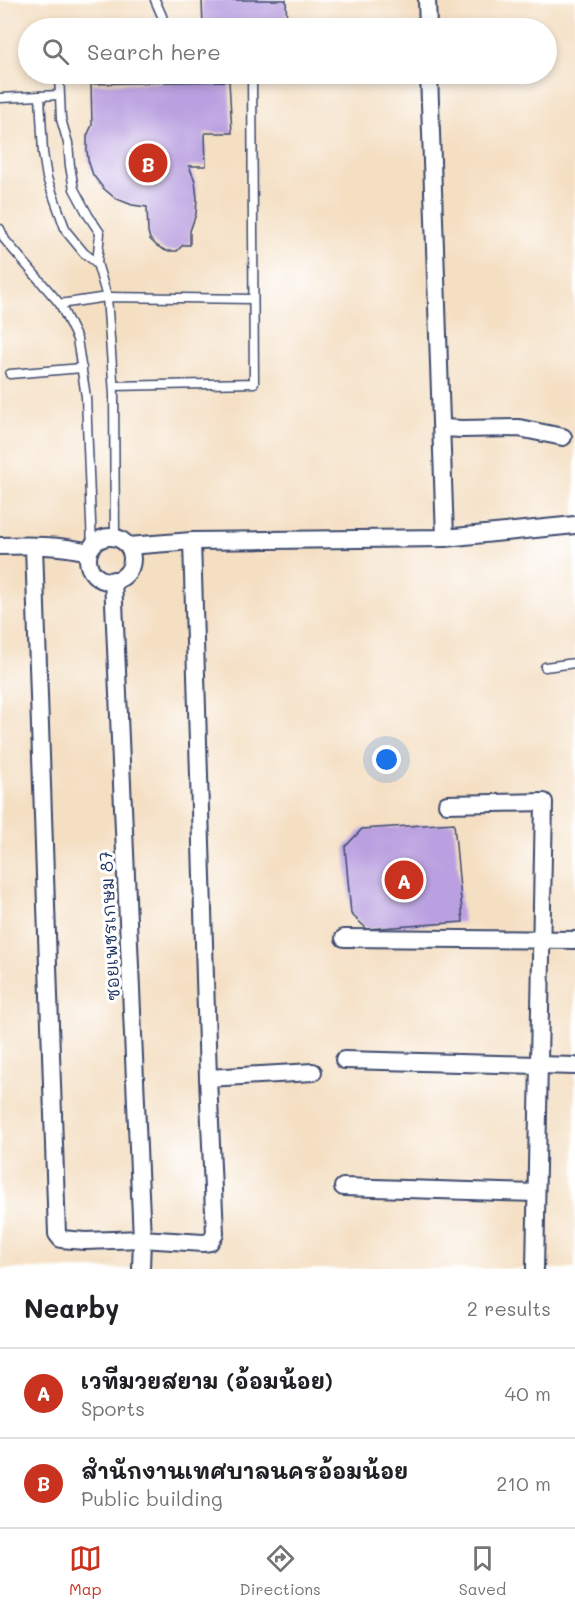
<!DOCTYPE html>
<html lang="en">
<head>
<meta charset="utf-8">
<style>
	:root { --surface:#fff; --page:#f6f6f6; --text:#202124; --muted:#757577; --line:#e0e0e0; --accent:#c8321e }
	body { margin:0; font-family:Mali,"Playpen Sans Thai",sans-serif; background:var(--page); color:var(--text) }
	.you { position:absolute; left:387px; top:760px; width:21px; height:21px; margin:-15px; border:4px solid #fff; border-radius:50%; background:#1a73e8; box-shadow:0 0 0 9px #1a73e833 }
	.badge { display:grid; place-items:center; width:39px; height:39px; border-radius:50%; background:var(--accent); color:#fff; font-size:20px; font-weight:700 }
	.pin { position:absolute; translate:-50% -50%; border:3px solid #fff; box-shadow:0 2px 6px #0006 }
	.list { margin:0; padding:0; list-style:none }
	h2 { display:flex; justify-content:space-between; align-items:center; height:78px; margin:0; padding:0 24px; font-size:26px }
	h2 small { font-size:20px; font-weight:400; color:var(--muted) }
	.list li { display:grid; grid-template-columns:39px 1fr auto; gap:18px; align-items:center; box-sizing:border-box; height:90px; padding:0 24px; border-top:2px solid var(--line) }
	.list b { display:block; font-size:22px; white-space:nowrap }
	.list p { margin:0; font-size:20px; white-space:nowrap; color:var(--muted) }
	.list em { font-size:20px; font-style:normal; color:var(--muted) }
	.icon { flex:none; width:33px; height:33px; fill:none; stroke:currentColor; stroke-width:2; stroke-linecap:round; stroke-linejoin:round }
	.map { position:relative; flex:none; width:575px; height:1269px; overflow:hidden }
	.search { position:absolute; background:var(--surface); box-shadow:0 3px 9px #0003; left:18px; right:18px; top:18px; height:66px; display:flex; align-items:center; gap:15px; box-sizing:border-box; padding:0 21px; border-radius:33px; color:var(--muted); font-size:22px }
	.sheet { height:258px; background:var(--surface) }
	nav { display:flex; justify-content:space-around; align-items:center; box-sizing:border-box; height:84px; border-top:2px solid var(--line); background:var(--surface); font-size:16px; color:var(--muted) }
	nav a { display:grid; justify-items:center; gap:3px }
	nav .on { color:var(--accent) }
	.map>svg:first-child { display:block }
	.building { fill:#baa0e0 }
	.lines { fill:none; stroke-linecap:round; stroke-linejoin:round }
	.service-casing { stroke:#3c496d; stroke-width:11 }
	.minor-casing { stroke:#3c496d; stroke-width:20 }
	.service { stroke:#fff; stroke-width:8 }
	.minor { stroke:#fff; stroke-width:16 }
	.labels { text-anchor:middle; dominant-baseline:central; stroke-width:6; stroke-linejoin:round; paint-order:stroke }
	.street-label { font-size:18px; fill:#1b2f5e; stroke:#fff }
</style>
</head>
<body>
<div class="map">
<svg width="575" height="1269" viewBox="0 0 575 1269">
	<rect width="100%" height="100%" fill="#fff"/>
	<filter id="ink" filterUnits="userSpaceOnUse"><feTurbulence type="fractalNoise" baseFrequency=".0167" numOctaves="2"/><feDisplacementMap in="SourceGraphic" scale="12" xChannelSelector="R" yChannelSelector="G"/><feConvolveMatrix kernelMatrix="1 2 1 2 8 2 1 2 1" color-interpolation-filters="sRGB"/></filter>
	<filter id="wash" filterUnits="userSpaceOnUse"><feTurbulence type="fractalNoise" baseFrequency=".008" numOctaves="4" result="noise"/><feDisplacementMap in="SourceGraphic" scale="24" xChannelSelector="R" yChannelSelector="G"/><feGaussianBlur stdDeviation="1.35" result="paint"/><feColorMatrix in="noise" values="0 0 0 0 0 0 0 0 0 0 0 0 0 0 0 0 0 1.4 0 .05"/><feComposite in="paint" operator="in"/></filter>
	<g filter="url(#wash)">
		<rect width="100%" height="100%" fill="#f4dfc3"/>
		<g id="blocks">
			<g class="building">
				<path d="M202 0H286L287 28H203Z"/>
				<path d="M229 81 232 133H205L206 166H189L195 181 197 198 196 214 190 231V245H183L177 251H166L157 246 150 239 148 232 147 207 132 205 115 198 103 188 93 175 88 160 87 150V136L92 125 91 84Z"/>
				<path d="M454 823 463 922 367 929 351 914 345 847 362 829Z"/>
			</g>
		</g>
	</g>
	<g filter="url(#ink)">
		<use href="#blocks" fill-opacity="0" stroke="#3c496d" stroke-width="1.5"/>
		<g class="lines">
			<g class="service-casing">
				<g id="service">
					<path d="M155 0 162 16 165 28"/>
					<path d="M59 74 61 119 68 143 70 166 74 189 88 215 100 233 97 263 107 297 114 394 115 538"/>
					<path d="M40 96 43 153 47 178 66 231 84 253 97 263"/>
					<path d="M0 98 59 95"/>
					<path d="M0 229 5 240 60 304 77 339 86 397 92 547"/>
					<path d="M60 304 107 297 253 299"/>
					<path d="M10 374 82 368"/>
					<path d="M114 386 254 383 252 74"/>
					<path d="M545 667 575 663"/>
				</g>
			</g>
			<g class="minor-casing">
				<g id="minor">
					<path d="M427 0 428 28"/>
					<path d="M429 74 445 538"/>
					<path d="M442 428 462 429 519 428 563 437"/>
					<circle cx="110" cy="559" r="22"/>
					<path d="M0 546C30 545 60 545 89 552"/>
					<path d="M34 546 57 1234 61 1239 85 1241 142 1239 203 1243 210 1242 215 1234 208 1078 192 541"/>
					<path d="M128 546 192 541 445 538 575 525"/>
					<path d="M113 580 142 1239 141 1269"/>
					<path d="M447 804 544 802 535 1269"/>
					<path d="M344 938 575 940"/>
					<path d="M344 1060 575 1066"/>
					<path d="M208 1078 313 1072"/>
					<path d="M343 1187 536 1193"/>
				</g>
			</g>
			<use href="#service" class="service"/>
			<use href="#minor" class="minor"/>
		</g>
	</g>
	<g class="labels">
		<g class="street-label">
			<text transform="translate(109 926) rotate(-93)">ซอยเพชรเกษม 87</text>
		</g>
	</g>
</svg>
<div class="you"></div>
<div class="pin badge" style="left:404px;top:880px">A</div>
<div class="pin badge" style="left:148px;top:163px">B</div>
<div class="search"><svg class="icon" aria-label="search" viewBox="0 0 24 24"><circle cx="10" cy="10" r="6"/><path d="M15 15l6 6"/></svg>Search here</div>
</div>
<section class="sheet">
<h2>Nearby<small>2 results</small></h2>
<ul class="list">
<li><span class="badge">A</span><div><b>เวทีมวยสยาม (อ้อมน้อย)</b><p>Sports</p></div><em>40 m</em></li>
<li><span class="badge">B</span><div><b>สำนักงานเทศบาลนครอ้อมน้อย</b><p>Public building</p></div><em>210 m</em></li>
</ul>
</section>
<nav>
<a class="on"><svg class="icon" aria-label="map" viewBox="0 0 24 24"><path d="M3 6l6-2 6 2 6-2v14l-6 2-6-2-6 2zM9 4v14M15 6v14"/></svg>Map</a>
<a><svg class="icon" aria-label="directions" viewBox="0 0 24 24"><path d="M12 3l9 9-9 9-9-9zM9 14v-3h6M13 9l2 2-2 2"/></svg>Directions</a>
<a><svg class="icon" aria-label="saved" viewBox="0 0 24 24"><path d="M7 4h10v16l-5-4-5 4z"/></svg>Saved</a>
</nav>
</body>
</html>
